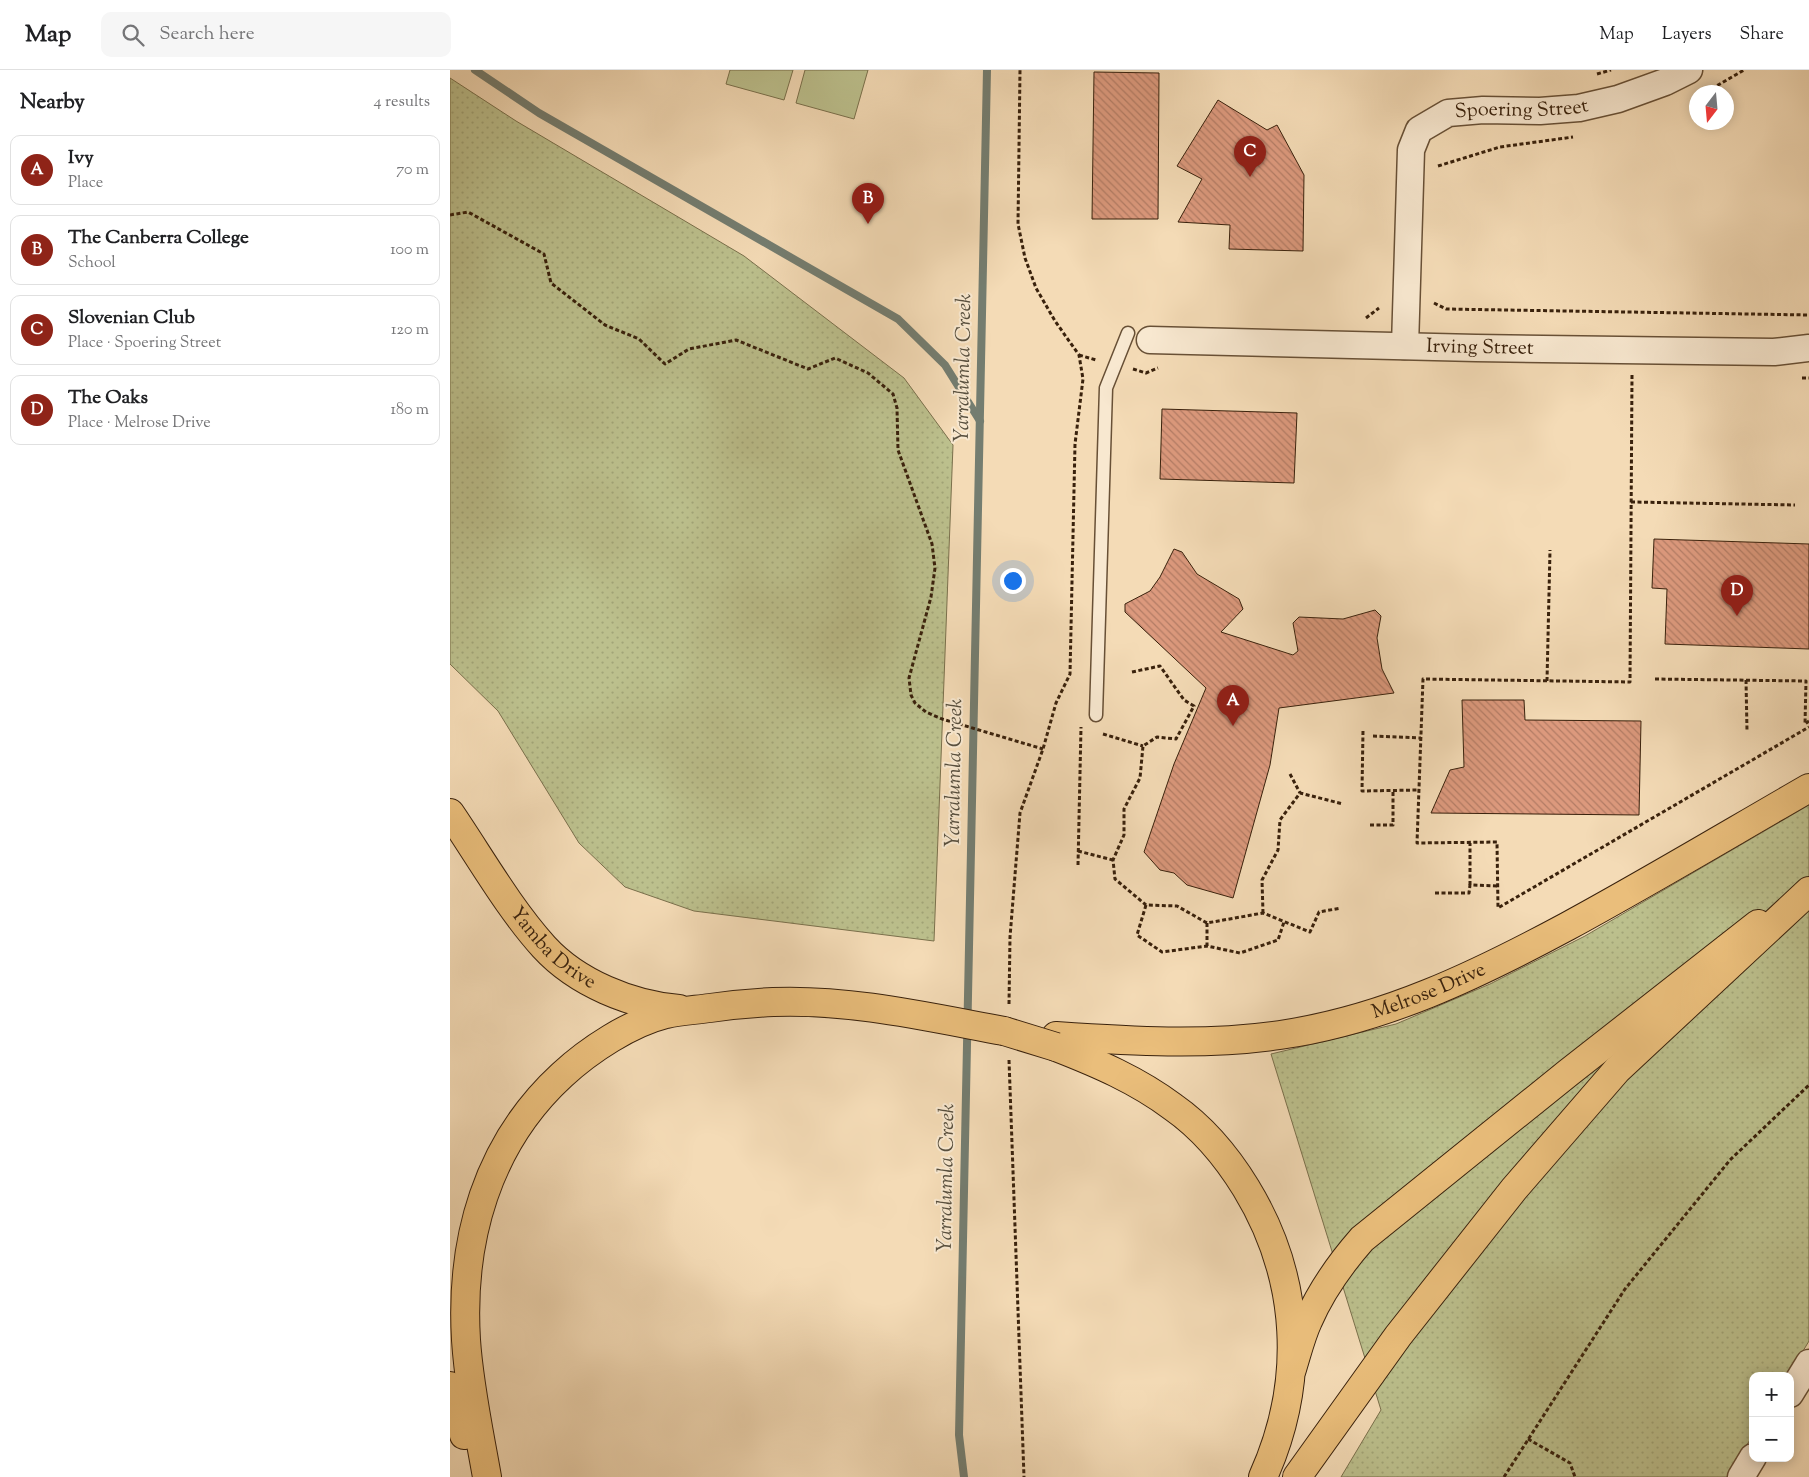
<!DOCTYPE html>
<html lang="en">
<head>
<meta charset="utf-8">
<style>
	:root { --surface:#fff; --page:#f6f6f6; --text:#202124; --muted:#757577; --line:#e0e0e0; --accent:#8f2418 }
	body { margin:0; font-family:"Sorts Mill Goudy",serif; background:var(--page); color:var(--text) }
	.controls { position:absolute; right:15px; bottom:15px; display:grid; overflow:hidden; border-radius:10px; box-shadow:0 2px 12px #0003 }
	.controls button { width:45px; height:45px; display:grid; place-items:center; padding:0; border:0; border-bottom:1px solid var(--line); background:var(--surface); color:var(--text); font:25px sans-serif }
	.compass { position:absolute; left:1239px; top:15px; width:45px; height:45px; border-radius:50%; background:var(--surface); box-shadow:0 2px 12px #0003; rotate:196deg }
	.you { position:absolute; left:562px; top:510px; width:18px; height:18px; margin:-12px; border:4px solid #fff; border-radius:50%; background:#1a73e8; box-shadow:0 0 0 8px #1a73e833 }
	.badge { display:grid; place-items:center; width:32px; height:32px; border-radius:50%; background:var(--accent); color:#fff; font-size:16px; font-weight:700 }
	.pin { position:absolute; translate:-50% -41px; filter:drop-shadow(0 1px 2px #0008) }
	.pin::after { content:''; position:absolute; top:26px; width:18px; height:15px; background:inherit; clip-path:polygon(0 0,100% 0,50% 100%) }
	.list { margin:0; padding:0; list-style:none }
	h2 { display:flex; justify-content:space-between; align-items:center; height:65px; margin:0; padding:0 20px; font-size:21px }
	h2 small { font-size:16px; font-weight:400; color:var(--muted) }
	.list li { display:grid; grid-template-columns:32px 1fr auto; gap:15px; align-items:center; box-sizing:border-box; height:70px; margin:0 10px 10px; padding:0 10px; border:1px solid var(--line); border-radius:10px }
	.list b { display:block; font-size:19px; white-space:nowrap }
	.list p { margin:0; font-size:16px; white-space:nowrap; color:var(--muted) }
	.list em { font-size:16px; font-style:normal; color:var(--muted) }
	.icon { flex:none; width:28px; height:28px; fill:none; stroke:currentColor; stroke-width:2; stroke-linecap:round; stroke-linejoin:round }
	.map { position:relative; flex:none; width:1359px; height:1407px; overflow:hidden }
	header { display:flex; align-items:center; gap:30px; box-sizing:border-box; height:70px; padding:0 25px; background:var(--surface); border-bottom:1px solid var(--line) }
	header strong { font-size:24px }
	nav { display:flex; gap:28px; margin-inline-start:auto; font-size:18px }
	.search { width:350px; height:45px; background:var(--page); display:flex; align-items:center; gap:12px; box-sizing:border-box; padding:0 18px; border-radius:10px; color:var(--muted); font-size:19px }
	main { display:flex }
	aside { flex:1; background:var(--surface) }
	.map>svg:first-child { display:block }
	.grass { fill:url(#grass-dots); stroke:#7a704c }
	.garden { fill:#bcc08d; stroke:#7a704c }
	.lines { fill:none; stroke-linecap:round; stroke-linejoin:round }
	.stream { stroke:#747d70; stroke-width:8 }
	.building { fill:url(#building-back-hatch); stroke:#39210c }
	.lane-casing { stroke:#685036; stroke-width:15 }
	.street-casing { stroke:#685036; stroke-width:29 }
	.primary-casing { stroke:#39210c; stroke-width:30 }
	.highway-casing { stroke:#39210c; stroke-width:30 }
	.path { stroke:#39210c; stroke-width:3; stroke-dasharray:4 2.5; stroke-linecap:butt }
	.lane { stroke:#f8e8d0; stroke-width:12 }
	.street { stroke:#f8e8d0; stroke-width:26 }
	.primary { stroke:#eabe7b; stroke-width:28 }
	.highway { stroke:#eabe7b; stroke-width:28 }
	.primary-bridge-casing { stroke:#39210c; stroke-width:30; stroke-linecap:butt }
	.primary-bridge { stroke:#eabe7b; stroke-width:28 }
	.labels { text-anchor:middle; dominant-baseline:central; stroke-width:4; stroke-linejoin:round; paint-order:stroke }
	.street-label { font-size:20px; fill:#39210c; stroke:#f8e8d0 }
	.water-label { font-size:21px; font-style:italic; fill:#574f3e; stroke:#f8e8d0 }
</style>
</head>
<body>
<header>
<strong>Map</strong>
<div class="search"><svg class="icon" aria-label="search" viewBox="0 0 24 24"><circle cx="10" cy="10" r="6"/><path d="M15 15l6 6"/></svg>Search here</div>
<nav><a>Map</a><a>Layers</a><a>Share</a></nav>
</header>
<main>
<aside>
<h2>Nearby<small>4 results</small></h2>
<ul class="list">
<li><span class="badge">A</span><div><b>Ivy</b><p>Place</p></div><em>70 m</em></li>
<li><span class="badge">B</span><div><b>The Canberra College</b><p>School</p></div><em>100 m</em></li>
<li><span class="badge">C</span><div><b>Slovenian Club</b><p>Place · Spoering Street</p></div><em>120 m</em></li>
<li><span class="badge">D</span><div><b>The Oaks</b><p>Place · Melrose Drive</p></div><em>180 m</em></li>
</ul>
</aside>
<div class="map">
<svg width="1359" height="1407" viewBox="0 0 1359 1407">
	<defs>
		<pattern id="grass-dots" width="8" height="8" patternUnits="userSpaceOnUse" patternTransform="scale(1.25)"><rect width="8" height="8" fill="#bcc08d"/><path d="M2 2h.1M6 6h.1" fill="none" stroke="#a2a578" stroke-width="1.8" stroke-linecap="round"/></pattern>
		<pattern id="building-back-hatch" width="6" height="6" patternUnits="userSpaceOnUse" patternTransform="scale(1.25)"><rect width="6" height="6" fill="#dc997d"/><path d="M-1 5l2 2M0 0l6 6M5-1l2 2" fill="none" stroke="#b37c65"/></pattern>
	</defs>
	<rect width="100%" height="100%" fill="#f4dbb6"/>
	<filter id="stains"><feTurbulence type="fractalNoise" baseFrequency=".004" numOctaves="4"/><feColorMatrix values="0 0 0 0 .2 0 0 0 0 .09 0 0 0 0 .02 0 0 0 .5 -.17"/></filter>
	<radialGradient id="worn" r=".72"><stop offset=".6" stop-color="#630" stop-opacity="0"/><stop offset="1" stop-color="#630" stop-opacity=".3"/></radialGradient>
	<g class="grass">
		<path d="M0 8 66 51 294 186 454 308 503 375 484 871 244 841 175 817 129 773 48 641 0 594Z"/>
		<path d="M1359 735V1271L1338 1306H1303V1365L1277 1407H891L931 1340 821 984 946 954 1040 914 1135 866Z"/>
	</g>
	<g class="garden">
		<path d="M280 0H343L334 30 276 14Z"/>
		<path d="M355 0H418L404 49 346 33Z"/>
	</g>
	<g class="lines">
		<g class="stream">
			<path d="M25 0 89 43 448 249 495 295 530 351"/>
			<path d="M514 1407 509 1365 537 0"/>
		</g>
	</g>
	<g class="building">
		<path d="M644 2 709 3 708 149H642Z"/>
		<path d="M768 30 817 60 827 55 854 105 853 181 779 179 780 155 728 152 752 109 727 96Z"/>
		<path d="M712 339 847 343 844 413 710 409Z"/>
		<path d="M1204 469 1359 474V579L1215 574 1217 519 1202 518Z"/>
		<path d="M724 479 732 482 747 504 789 529 793 539 771 562 843 585 848 581 843 553 849 547 893 549 925 540 931 546 927 568 932 599 944 623 829 638 820 695 783 828 737 815 724 803 710 800 694 782 724 694 756 618 675 542V534L700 521 710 507Z"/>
		<path d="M1012 630H1074L1075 650 1191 651 1189 745 981 743 1000 700 1014 697Z"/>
	</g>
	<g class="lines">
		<g class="lane-casing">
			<path id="lane" d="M646 645 656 318 678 263"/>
		</g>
		<g class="street-casing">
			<g id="street">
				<path id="s1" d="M700 270 1026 278 1324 282 1359 278"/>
				<path id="s2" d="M955 276 961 80 969 60 998 43 1033 40 1090 41 1129 38 1168 29 1215 12 1239 0"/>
				<path d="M1340 1324 1359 1293"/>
				<path d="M1291 1407 1303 1387"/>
			</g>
		</g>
		<g class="primary-casing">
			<g id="primary">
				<path id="s3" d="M0 743C30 787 58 837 94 877 127 913 181 935 229 939"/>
				<path id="s4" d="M606 966C680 971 756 976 830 965 934 950 1027 905 1118 856 1199 812 1279 764 1359 718"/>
				<path d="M606 977C647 993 687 1010 723 1037 753 1058 777 1087 796 1118 851 1208 856 1312 813 1407"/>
				<path d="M842 1299C847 1283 851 1266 858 1251 871 1221 891 1193 912 1169L1118 1003 1308 854"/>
				<path d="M0 1316 14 1365"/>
				<path d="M37 1407C29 1361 19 1316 16 1270 10 1170 37 1074 112 1005 139 980 180 953 216 944 230 941 245 940 260 938 281 935 302 933 323 932 401 929 478 947 554 961"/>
			</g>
		</g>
		<g class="highway-casing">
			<path id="highway" d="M847 1407 948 1266 1064 1119 1167 1000 1359 821"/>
		</g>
		<g class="path">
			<path d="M1147 4 1161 0"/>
			<path d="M1256 22 1294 0"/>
			<path d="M988 96 1050 77 1123 67"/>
			<path d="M0 145 18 142 94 184 101 213 155 255 189 269 215 294 239 279 286 270 358 299 385 288 418 303 443 324 447 338 448 380 482 474 485 498 481 527 459 608 461 625 465 633 476 642 492 649 593 679"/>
			<path d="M984 233 996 239 1359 245"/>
			<path d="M916 248 929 238"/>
			<path d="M629 285 646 290"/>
			<path d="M683 299 696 303 708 298"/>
			<path d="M1182 305 1180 612 973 609 967 773 1047 772 1048 838 1359 657"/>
			<path d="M1352 308H1359"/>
			<path d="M1181 432 1345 435"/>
			<path d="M682 602 710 596 734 630 744 636 726 669 707 667 693 676 690 708 674 739V765L663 790 665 809 696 835 727 836 757 853 813 843 860 862 869 842 891 838"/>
			<path d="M1205 609 1356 611 1355 654 1359 651"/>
			<path d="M1296 610 1297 661"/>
			<path d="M1097 611 1100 480"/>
			<path d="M913 661 912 721 969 720"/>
			<path d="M653 664 693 676"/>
			<path d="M923 666 971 668"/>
			<path d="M840 704 850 723"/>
			<path d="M920 755H943V721"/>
			<path d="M628 781 663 790"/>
			<path d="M628 795 631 657"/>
			<path d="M1020 815V773"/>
			<path d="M985 823H1019L1020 815 1048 816"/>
			<path d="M696 835 687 865 712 882 757 876 790 883 828 870 834 852"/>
			<path d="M813 843 812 810 828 780 830 750 850 723 893 734"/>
			<path d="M757 853V876"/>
			<path d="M559 934 560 867 570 743 593 679 606 633 620 604 625 374 633 309 629 285 605 251 586 218 575 188 568 154 570 0"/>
			<path d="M559 990 574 1407"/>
			<path d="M1078 1369 1120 1393 1125 1407"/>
			<path d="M1054 1407 1175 1219 1280 1090 1359 1015"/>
		</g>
		<use href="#lane" class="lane"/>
		<use href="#street" class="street"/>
		<use href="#primary" class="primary"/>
		<use href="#highway" class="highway"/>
		<g class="primary-bridge-casing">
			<path id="primary-bridge" d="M554 961 606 977"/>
		</g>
		<use href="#primary-bridge" class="primary-bridge"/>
	</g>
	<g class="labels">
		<g class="street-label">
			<text stroke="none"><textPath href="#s2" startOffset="325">Spoering Street</textPath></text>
			<text stroke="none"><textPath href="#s1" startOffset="330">Irving Street</textPath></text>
			<text stroke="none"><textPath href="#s3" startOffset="171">Yamba Drive</textPath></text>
			<text stroke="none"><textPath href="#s4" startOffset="380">Melrose Drive</textPath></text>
		</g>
		<g class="water-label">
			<text transform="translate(514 298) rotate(-89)">Yarralumla Creek</text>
			<text transform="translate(505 703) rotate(-89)">Yarralumla Creek</text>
			<text transform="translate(497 1108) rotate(-89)">Yarralumla Creek</text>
		</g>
	</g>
	<rect width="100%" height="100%" filter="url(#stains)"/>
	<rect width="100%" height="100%" fill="url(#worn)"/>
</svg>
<div class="controls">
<button>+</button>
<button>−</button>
</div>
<svg class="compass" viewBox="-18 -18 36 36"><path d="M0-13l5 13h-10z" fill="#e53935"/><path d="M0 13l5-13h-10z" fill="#757577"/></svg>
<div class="you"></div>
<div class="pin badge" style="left:783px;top:656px">A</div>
<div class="pin badge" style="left:418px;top:154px">B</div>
<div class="pin badge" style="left:800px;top:107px">C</div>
<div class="pin badge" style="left:1287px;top:546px">D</div>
</div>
</main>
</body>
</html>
